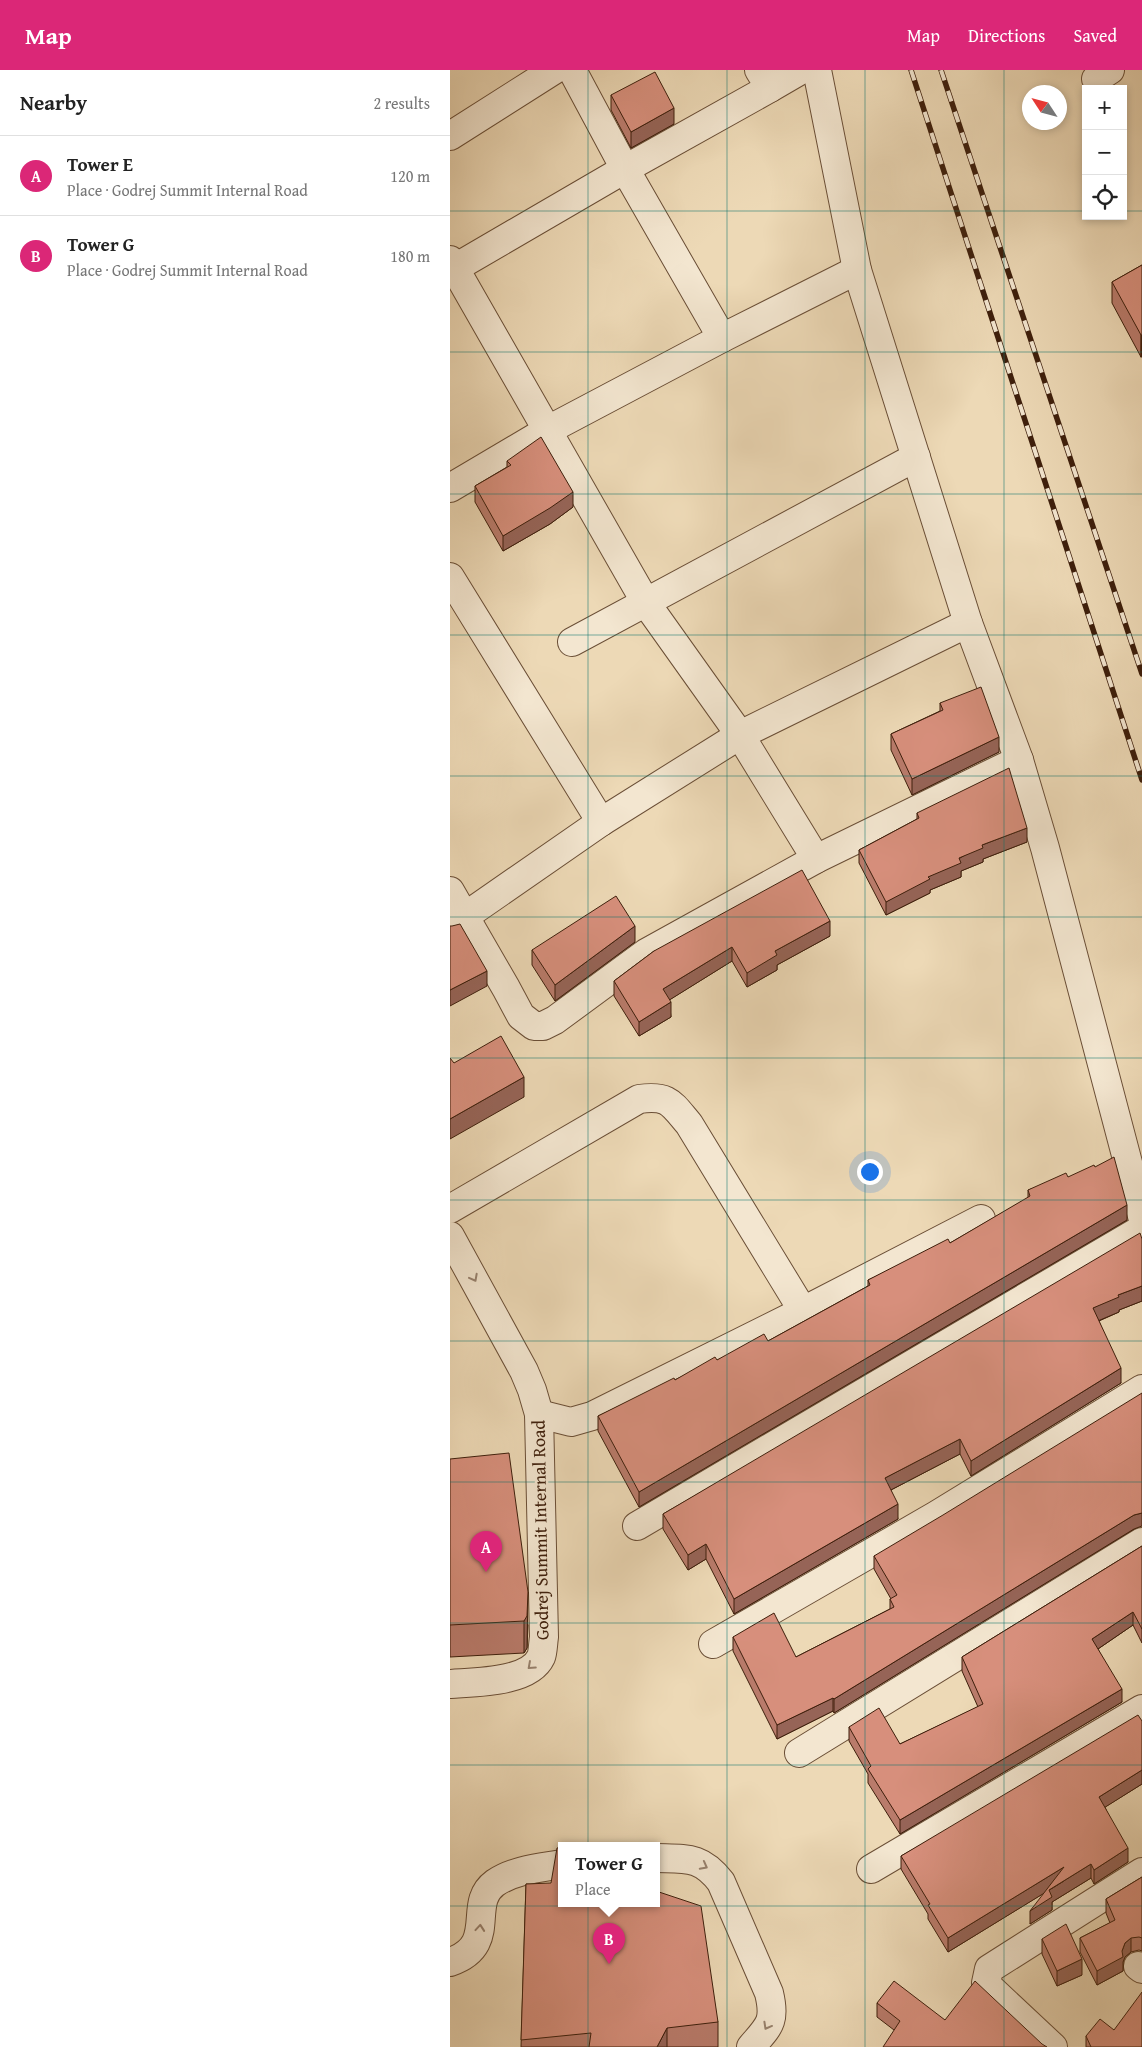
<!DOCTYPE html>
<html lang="en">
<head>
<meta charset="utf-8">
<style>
	:root { --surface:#fff; --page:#f6f6f6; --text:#222; --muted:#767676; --line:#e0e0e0; --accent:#db2777 }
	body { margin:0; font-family:"Gentium Book Plus",serif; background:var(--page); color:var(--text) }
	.controls { position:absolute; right:15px; top:15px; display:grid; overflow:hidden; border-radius:0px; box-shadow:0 2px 8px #0003 }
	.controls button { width:45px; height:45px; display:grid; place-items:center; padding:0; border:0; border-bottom:1px solid var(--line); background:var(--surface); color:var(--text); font:25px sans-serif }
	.compass { position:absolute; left:572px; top:15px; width:45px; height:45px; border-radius:50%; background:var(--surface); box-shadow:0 2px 8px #0003; rotate:306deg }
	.you { position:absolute; left:419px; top:1101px; width:18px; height:18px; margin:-12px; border:4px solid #fff; border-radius:50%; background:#1a73e8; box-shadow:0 0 0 8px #1a73e833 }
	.badge { display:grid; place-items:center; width:32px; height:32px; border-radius:50%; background:var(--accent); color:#fff; font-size:16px; font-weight:700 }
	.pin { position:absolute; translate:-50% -41px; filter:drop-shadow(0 1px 2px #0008) }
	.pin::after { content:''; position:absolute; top:26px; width:18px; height:15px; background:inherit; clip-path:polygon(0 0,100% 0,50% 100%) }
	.popup { position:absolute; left:108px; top:1772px; width:102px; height:65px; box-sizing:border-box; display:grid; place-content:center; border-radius:0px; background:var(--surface); filter:drop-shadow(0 1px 4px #0005); font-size:16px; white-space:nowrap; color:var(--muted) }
	.popup b { font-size:19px; color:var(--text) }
	.popup::after { content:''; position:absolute; left:50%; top:100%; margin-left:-10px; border:10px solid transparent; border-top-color:var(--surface) }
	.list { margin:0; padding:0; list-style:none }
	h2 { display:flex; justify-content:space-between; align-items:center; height:65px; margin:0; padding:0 20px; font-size:21px }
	h2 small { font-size:16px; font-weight:400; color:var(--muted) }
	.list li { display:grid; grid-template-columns:32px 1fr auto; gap:15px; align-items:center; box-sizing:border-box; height:80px; padding:0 20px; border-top:1px solid var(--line) }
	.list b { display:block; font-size:19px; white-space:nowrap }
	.list p { margin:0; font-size:16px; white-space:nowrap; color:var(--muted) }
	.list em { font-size:16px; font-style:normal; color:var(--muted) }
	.icon { flex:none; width:28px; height:28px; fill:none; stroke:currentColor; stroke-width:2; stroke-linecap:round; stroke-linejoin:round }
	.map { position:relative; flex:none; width:692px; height:1977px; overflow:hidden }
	header { display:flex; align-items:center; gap:30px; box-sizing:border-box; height:70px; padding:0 25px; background:var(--accent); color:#fff }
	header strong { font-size:24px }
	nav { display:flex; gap:28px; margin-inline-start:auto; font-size:18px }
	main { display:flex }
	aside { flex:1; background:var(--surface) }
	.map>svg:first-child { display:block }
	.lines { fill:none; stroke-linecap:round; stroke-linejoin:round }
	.minor-casing { stroke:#6a4e36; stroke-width:30 }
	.minor { stroke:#f3e6d0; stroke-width:28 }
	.rail-casing { stroke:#3e1f0c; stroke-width:5.5 }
	.rail { stroke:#f3e6d0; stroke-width:4; stroke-dasharray:11; stroke-linecap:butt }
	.wall { fill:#b97b6b; stroke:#3e1f0c }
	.shaded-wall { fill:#966457; stroke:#3e1f0c }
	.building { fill:#d78f7c; stroke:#3e1f0c }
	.oneway { stroke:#98826e }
	.grid { fill:none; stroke:#0f766e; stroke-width:1; stroke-opacity:0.55 }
	.labels { text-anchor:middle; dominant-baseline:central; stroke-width:5; stroke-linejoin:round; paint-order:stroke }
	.street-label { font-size:18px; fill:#3e1f0c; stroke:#f3e6d0 }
</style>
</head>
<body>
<header>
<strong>Map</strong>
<nav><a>Map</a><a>Directions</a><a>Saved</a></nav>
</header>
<main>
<aside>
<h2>Nearby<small>2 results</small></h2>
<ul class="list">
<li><span class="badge">A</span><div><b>Tower E</b><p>Place · Godrej Summit Internal Road</p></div><em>120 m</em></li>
<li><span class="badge">B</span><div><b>Tower G</b><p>Place · Godrej Summit Internal Road</p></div><em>180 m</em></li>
</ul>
</aside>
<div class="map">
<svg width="692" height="1977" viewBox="0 0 692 1977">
	<rect width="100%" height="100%" fill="#edd9b6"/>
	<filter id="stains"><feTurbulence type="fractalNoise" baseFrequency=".004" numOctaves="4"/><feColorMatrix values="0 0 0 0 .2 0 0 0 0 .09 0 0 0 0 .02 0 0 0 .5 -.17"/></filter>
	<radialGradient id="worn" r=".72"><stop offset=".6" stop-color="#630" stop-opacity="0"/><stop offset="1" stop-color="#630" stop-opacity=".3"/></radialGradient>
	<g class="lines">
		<g class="minor-casing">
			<g id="minor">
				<path d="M122 0 175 99 272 268"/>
				<path d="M367 0 407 200 518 553 569 690 595 778 692 1146"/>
				<path d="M646 9 660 0"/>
				<path d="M320 18 351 0"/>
				<path d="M0 66 104 0"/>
				<path d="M0 190 196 533 290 665 366 789"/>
				<path d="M5 198 175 99 320 18 309 0"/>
				<path d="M0 418 98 360 272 268 407 200"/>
				<path d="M0 507 151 752"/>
				<path d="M122 572 466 387"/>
				<path d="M0 821 56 918 71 946 84 956H93L105 950 196 883 366 789 569 690"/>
				<path d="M1 856 151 752 290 665 518 553"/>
				<path d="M0 1139 189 1029C219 1025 221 1033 239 1054L353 1241"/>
				<path d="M0 1166 74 1301 82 1320 89 1344 94 1567C93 1573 93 1582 91 1587 79 1613 24 1612 0 1614"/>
				<path d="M89 1344 121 1352 142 1346 353 1241 531 1149"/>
				<path d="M187 1456 692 1159"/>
				<path d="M263 1574 485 1446 692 1319"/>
				<path d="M349 1683 692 1472"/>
				<path d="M206 1788C237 1789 251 1786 271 1812L319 1923C326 1952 319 1956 301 1977"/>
				<path d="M421 1799 692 1639"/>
				<path d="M0 1892C50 1875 16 1834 45 1813 64 1800 89 1798 112 1794"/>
				<path d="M688 1896 692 1899"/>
				<path d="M603 1977 540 1918 536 1913 539 1899 692 1802"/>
			</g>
		</g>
		<use href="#minor" class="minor"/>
		<g class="rail-casing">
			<g id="rail">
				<path d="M461 0 692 710"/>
				<path d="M491 0 692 604"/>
			</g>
		</g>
		<use href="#rail" class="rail"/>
	</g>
	<g class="wall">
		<path d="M161 25 224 54 181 78 161 40Z"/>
		<path d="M692 195 691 287 662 233V212Z"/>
		<path d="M57 391 123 437 100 454 53 481 25 432V416L57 397Z"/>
		<path d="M490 633 549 682 462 725 441 680V664L490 641Z"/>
		<path d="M467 743 577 772 533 789V792L511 801V807L480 820V823L436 845 409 793V780L467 749Z"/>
		<path d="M380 866 327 895V900L297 917 282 891 219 930 221 947 189 966 164 926V911L204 881Z"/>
		<path d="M185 872 105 931 82 895V880Z"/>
		<path d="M618 1107 677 1150 189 1437 148 1361V1346L267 1290 318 1271 418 1216V1210L500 1173 578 1128V1120Z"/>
		<path d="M692 1169V1231L669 1240V1242L649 1251 671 1313 521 1406 510 1384 441 1420 448 1449 284 1544 256 1489 238 1500 213 1459V1444Z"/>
		<path d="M0 1389 78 1555 77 1578 74 1583 0 1587Z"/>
		<path d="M684 1459 384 1643 383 1641 327 1669 283 1581V1567L346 1587 440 1539V1529H441L424 1499V1486Z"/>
		<path d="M692 1476V1573L683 1555 648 1579 672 1632 450 1764 418 1713V1704L399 1671V1657L450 1674 528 1637 512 1601V1587Z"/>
		<path d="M692 1651V1714L655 1737 678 1792 644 1814 641 1808 602 1832V1840L580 1854 594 1823 498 1882 478 1849V1844L451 1799V1786Z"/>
		<path d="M692 1807V1881L689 1880 681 1882 675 1887 673 1892V1901L647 1915 630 1882V1868L660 1853 656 1843V1829Z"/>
		<path d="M76 1814 209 1822 268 1952V1977H71Z"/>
		<path d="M592 1869 632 1905 607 1916 592 1884Z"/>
		<path d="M427 1933 495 1950 592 1974 444 1960 427 1947Z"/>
		<path d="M664 1960 692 1977H636V1966Z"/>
	</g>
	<g class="shaded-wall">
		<path d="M224 38V54L181 78V62Z"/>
		<rect x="691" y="265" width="1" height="22"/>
		<path d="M123 422V437L100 454 53 481V466Z"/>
		<path d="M549 667V682L462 725V709Z"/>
		<path d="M577 758V772L533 789V792L511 801V807L480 820V823L436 845V832L532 775Z"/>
		<path d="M380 851V866L327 895V900L297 917V903L325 881Z"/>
		<path d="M185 856V872L105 931V915Z"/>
		<path d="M282 877V891L213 934V919Z"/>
		<path d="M37 901V916L0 936V920Z"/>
		<path d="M221 932V947L189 966V952Z"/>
		<path d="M74 1007V1027L0 1069V1049Z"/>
		<path d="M677 1135V1150L189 1437V1422Z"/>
		<path d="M692 1216V1231L669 1240V1242L643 1253V1238L668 1225Z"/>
		<path d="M671 1298V1313L521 1406V1391Z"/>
		<path d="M510 1369V1384L435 1423V1408Z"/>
		<path d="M448 1434V1449L284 1544V1529Z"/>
		<path d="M692 1443V1456L684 1459 384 1643V1629L684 1445Z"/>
		<path d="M256 1474V1489L238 1500V1485Z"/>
		<path d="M78 1522 77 1578 74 1583V1551Z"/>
		<path d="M683 1542V1555L642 1583V1569Z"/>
		<path d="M672 1619V1632L450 1764V1750Z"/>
		<path d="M383 1628V1641L327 1669V1655Z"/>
		<path d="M692 1700V1714L649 1741V1727Z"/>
		<path d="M678 1778V1792L644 1814V1800Z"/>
		<path d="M641 1794V1808L602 1832V1840L580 1854V1841L599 1820Z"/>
		<path d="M614 1797V1811L498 1882V1868Z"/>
		<path d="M681 1868V1882L675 1887 673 1892V1901L647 1915V1901L672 1881 675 1873Z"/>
		<path d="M632 1889V1905L607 1916V1901Z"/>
		<path d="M217 1958V1977H207Z"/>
	</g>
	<g class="building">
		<path d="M205 2 224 38 181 62 161 25Z"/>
		<path d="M692 195V265H691L662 212Z"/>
		<path d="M91 367 123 422 100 438 53 466 25 416 61 395 57 391Z"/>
		<path d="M531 617 549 667 462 709 441 664 493 640 490 633Z"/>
		<path d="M559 698 577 758 532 775 533 778 509 788 511 793 478 807 480 809 436 832 409 780 469 748 467 743Z"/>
		<path d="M352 800 380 851 325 881 327 885 297 903 282 877 213 919 221 932 189 952 164 911 204 881Z"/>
		<path d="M166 826 185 856 105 915 82 880Z"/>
		<path d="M10 854 37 901 0 920V856H2Z"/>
		<path d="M51 966 74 1007 0 1049V988L4 993Z"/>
		<path d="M664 1087 677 1135 189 1422 148 1346 224 1308 225 1310 265 1287 267 1290 314 1264 318 1271 420 1215 418 1210 498 1169 500 1173 580 1126 578 1120 616 1103 618 1107 644 1095 645 1097Z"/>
		<path d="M690 1163 692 1169V1216L668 1225 669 1227 643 1238 671 1298 521 1391 510 1369 435 1408 448 1434 284 1529 256 1474 238 1485 213 1444Z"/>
		<path d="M692 1323V1443L684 1445 384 1629 383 1628 327 1655 283 1567 324 1543 346 1587 444 1537 440 1529 447 1525 424 1486 493 1445Z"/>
		<path d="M59 1383 78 1522 77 1546 74 1551 0 1555V1389Z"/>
		<path d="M692 1476V1559L683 1542 642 1569 672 1619 450 1750 418 1699 421 1696 399 1657 429 1638 450 1674 533 1634 512 1587Z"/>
		<path d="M688 1645 692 1651V1700L649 1727 678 1778 644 1800 641 1794 599 1820 602 1827 580 1841 614 1797 498 1868 478 1835 480 1834 451 1786Z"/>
		<path d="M112 1777V1833H206V1813L209 1822 251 1836 268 1952 217 1958 207 1977H139L141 1963 71 1970 76 1814 101 1813 107 1778Z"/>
		<path d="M692 1807V1868L689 1867 681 1868 675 1873 672 1881 673 1887 647 1901 630 1868 665 1850 656 1829Z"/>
		<path d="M616 1854 632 1889 607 1901 592 1869Z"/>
		<path d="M444 1911 495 1950 525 1911 592 1974 597 1977H433L450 1951 427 1933Z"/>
		<path d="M692 1922V1977H641L636 1966 650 1949 664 1960Z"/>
	</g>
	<defs><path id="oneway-chevron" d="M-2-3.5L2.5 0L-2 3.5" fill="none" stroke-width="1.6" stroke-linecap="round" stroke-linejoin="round" transform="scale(1.25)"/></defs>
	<g class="oneway">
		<use href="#oneway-chevron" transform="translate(24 1208) rotate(62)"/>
		<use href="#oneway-chevron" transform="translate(81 1596) rotate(138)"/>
		<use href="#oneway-chevron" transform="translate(254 1796) rotate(28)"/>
		<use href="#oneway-chevron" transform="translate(30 1858) rotate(-85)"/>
		<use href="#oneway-chevron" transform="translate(317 1956) rotate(119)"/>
	</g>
	<path class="grid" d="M138 0V1977M277 0V1977M415 0V1977M554 0V1977M0 141H636M673 141H692M0 282H692M0 424H692M0 565H692M0 706H692M0 847H692M0 988H692M0 1130H692M0 1271H692M0 1412H692M0 1553H692M0 1695H692M0 1836H692"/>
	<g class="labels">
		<g class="street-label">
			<text transform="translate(90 1460) rotate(-91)">Godrej Summit Internal Road</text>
		</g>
	</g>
	<rect width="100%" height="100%" filter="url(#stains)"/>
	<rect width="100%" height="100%" fill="url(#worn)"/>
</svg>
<div class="controls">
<button>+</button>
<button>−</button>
<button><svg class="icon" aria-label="locate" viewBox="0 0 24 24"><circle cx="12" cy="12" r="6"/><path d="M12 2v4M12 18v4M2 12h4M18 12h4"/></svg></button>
</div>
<svg class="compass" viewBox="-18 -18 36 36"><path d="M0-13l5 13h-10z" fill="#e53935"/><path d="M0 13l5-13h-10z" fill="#767676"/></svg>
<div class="you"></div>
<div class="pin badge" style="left:36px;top:1502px">A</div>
<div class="pin badge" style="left:159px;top:1894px">B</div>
<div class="popup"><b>Tower G</b>Place</div>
</div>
</main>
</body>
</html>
